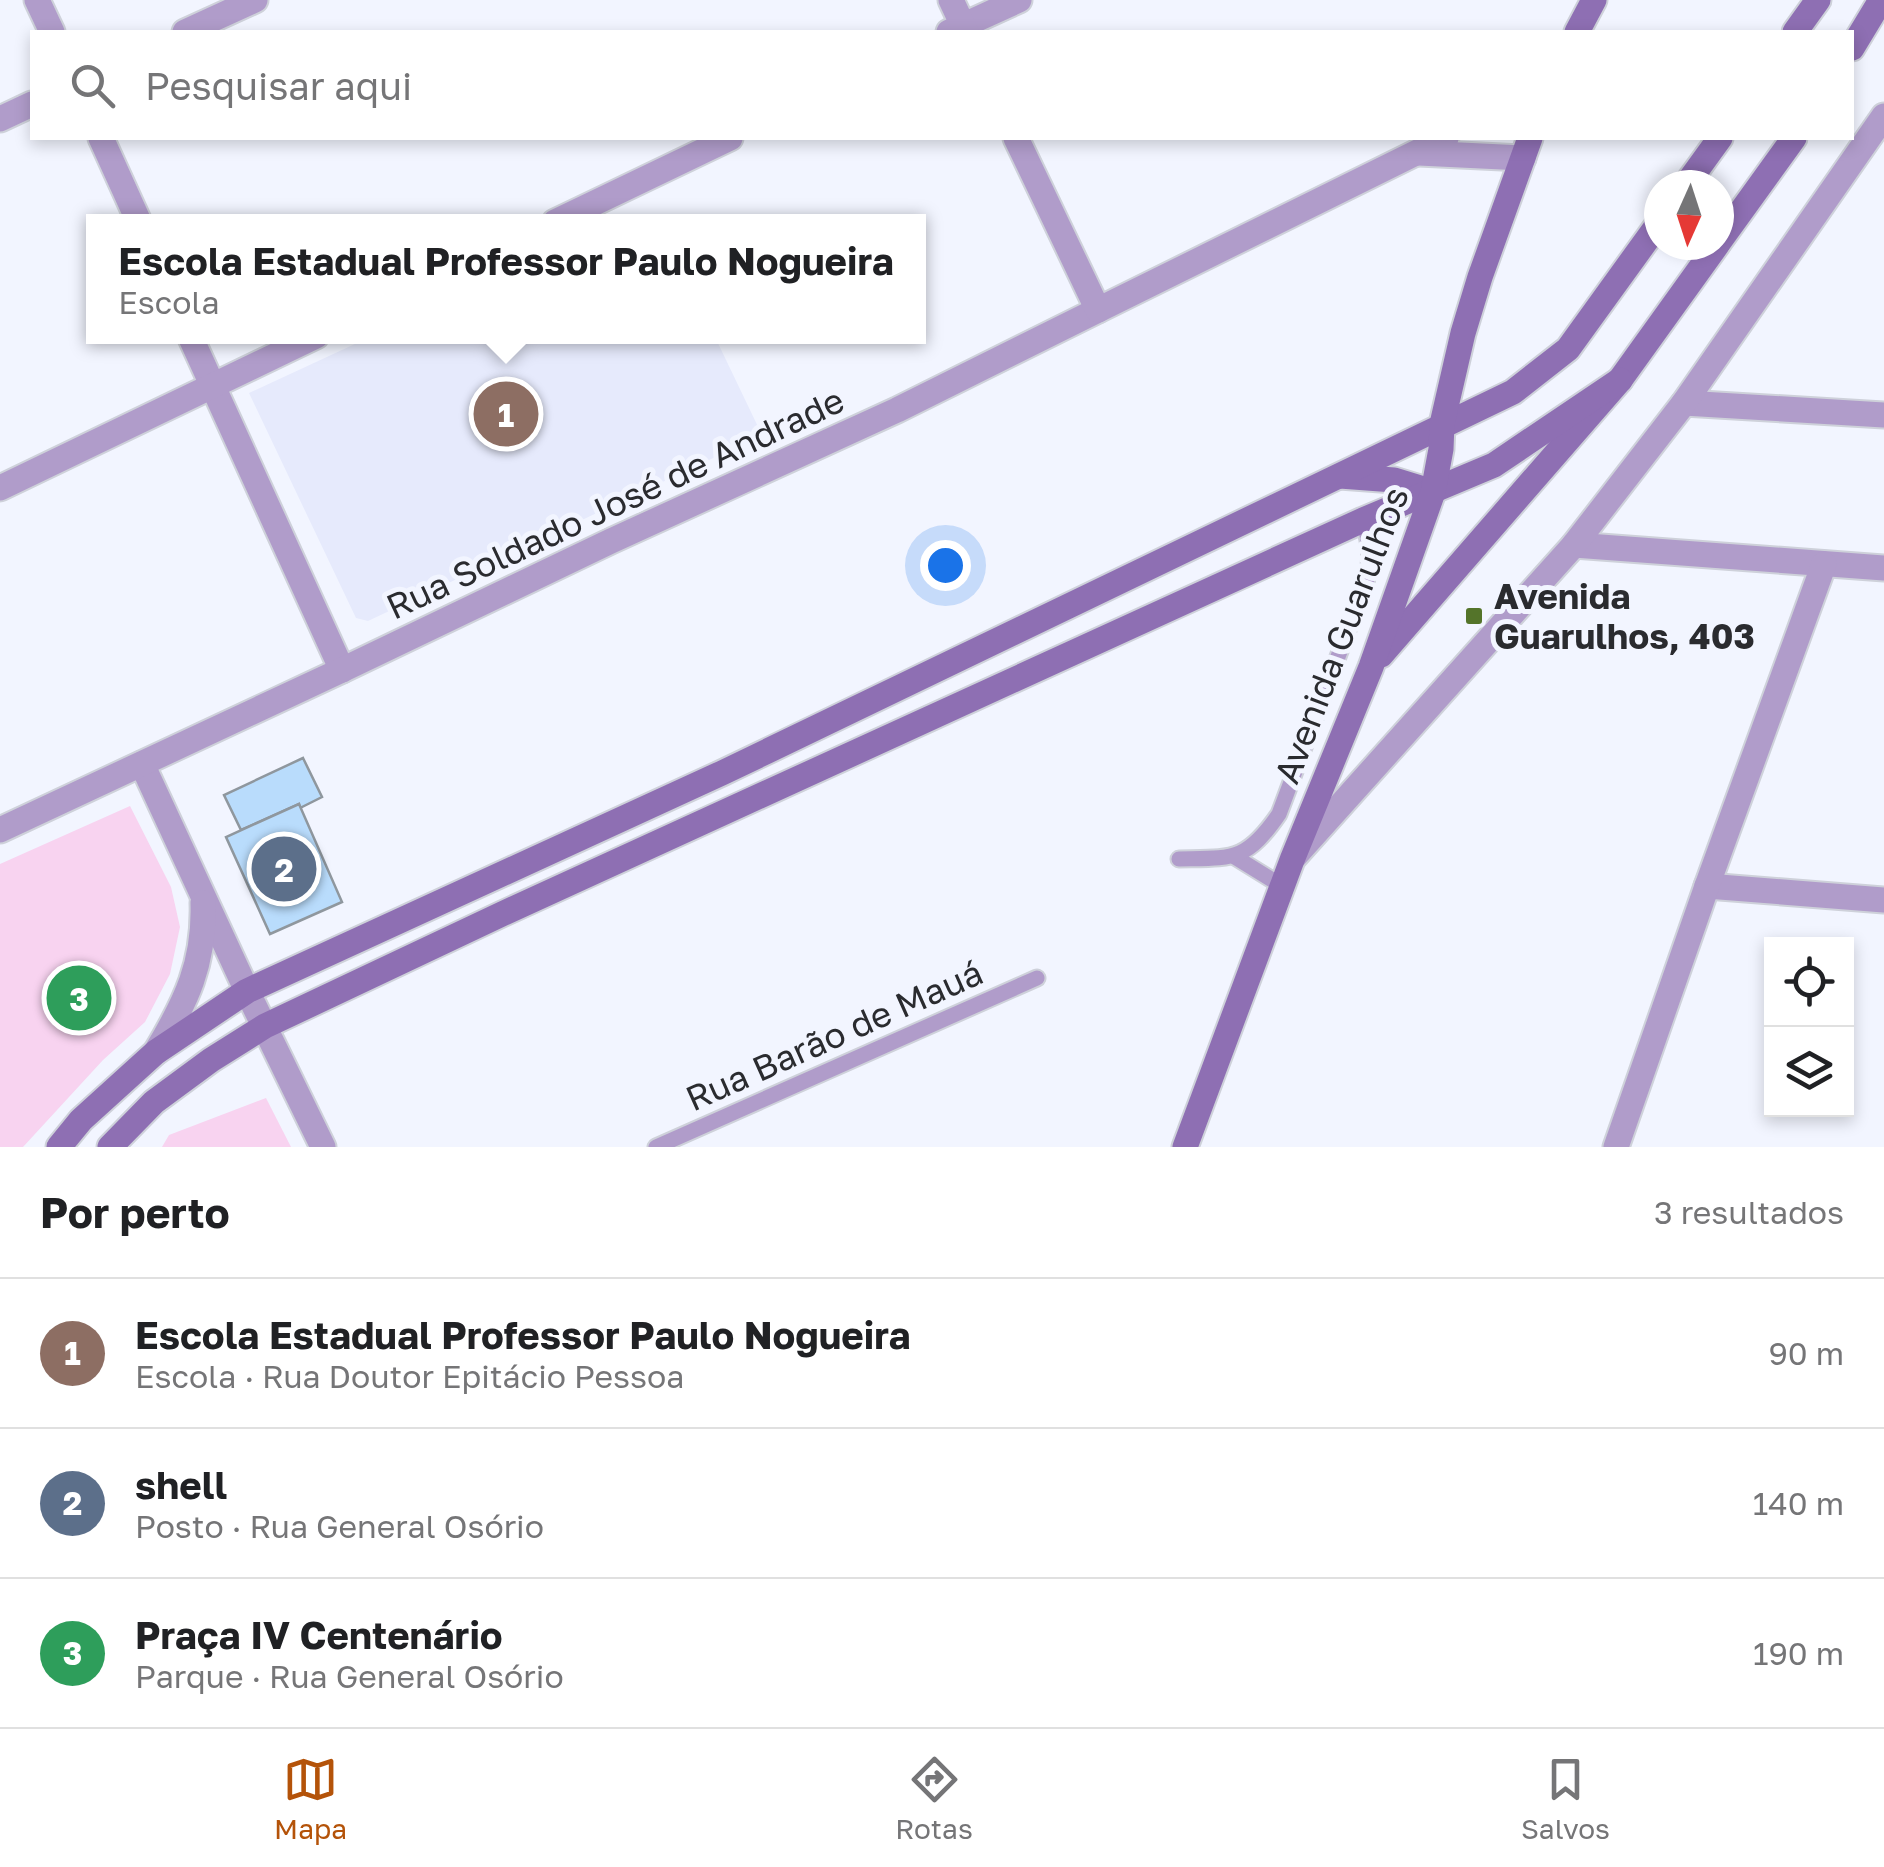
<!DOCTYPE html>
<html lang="pt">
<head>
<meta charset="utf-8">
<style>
	:root { --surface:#fff; --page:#f6f6f6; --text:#202124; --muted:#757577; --line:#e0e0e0; --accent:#b45309 }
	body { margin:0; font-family:"Golos Text",sans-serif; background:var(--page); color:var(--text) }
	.controls { position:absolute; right:30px; bottom:30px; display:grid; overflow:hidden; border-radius:0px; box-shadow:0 5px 15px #0003 }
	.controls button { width:90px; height:90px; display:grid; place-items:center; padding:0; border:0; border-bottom:2px solid var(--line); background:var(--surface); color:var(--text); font:50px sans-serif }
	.compass { position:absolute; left:1644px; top:170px; width:90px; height:90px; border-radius:50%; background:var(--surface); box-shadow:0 5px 15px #0003; rotate:183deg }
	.you { position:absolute; left:945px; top:565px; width:35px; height:35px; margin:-25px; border:8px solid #fff; border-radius:50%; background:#1a73e8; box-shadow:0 0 0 15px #1a73e833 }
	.badge { display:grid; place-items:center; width:65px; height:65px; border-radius:50%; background:var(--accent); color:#fff; font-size:32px; font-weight:700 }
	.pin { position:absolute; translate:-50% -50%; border:5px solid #fff; box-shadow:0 2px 10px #0006 }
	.popup { position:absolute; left:86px; top:214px; width:840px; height:130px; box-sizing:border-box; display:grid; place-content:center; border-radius:0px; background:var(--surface); filter:drop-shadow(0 2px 8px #0005); font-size:32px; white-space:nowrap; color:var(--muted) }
	.popup b { font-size:38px; color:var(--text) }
	.popup::after { content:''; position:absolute; left:50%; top:100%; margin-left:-20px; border:20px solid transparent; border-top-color:var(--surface) }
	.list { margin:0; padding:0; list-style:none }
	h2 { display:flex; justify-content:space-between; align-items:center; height:130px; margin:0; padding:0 40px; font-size:42px }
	h2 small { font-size:32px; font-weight:400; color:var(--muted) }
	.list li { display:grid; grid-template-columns:65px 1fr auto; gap:30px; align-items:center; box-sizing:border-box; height:150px; padding:0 40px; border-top:2px solid var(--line) }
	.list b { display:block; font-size:38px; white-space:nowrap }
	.list p { margin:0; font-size:32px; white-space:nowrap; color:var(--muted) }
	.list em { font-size:32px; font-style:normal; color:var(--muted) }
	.icon { flex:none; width:55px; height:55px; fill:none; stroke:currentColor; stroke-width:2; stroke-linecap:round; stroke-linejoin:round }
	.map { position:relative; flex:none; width:1884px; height:1147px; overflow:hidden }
	.search { position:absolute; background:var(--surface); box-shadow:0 5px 15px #0003; left:30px; right:30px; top:30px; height:110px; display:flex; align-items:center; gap:25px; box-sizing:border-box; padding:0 35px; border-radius:0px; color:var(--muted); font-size:38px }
	.sheet { height:580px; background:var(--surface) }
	nav { display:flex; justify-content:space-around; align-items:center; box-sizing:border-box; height:140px; border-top:2px solid var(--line); background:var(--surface); font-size:28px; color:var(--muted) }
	nav a { display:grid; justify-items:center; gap:5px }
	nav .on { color:var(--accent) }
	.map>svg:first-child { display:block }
	.built { fill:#e6eafc }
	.green { fill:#f8d3f0 }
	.building { fill:#b9dcfc; stroke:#8f979e; stroke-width:2.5 }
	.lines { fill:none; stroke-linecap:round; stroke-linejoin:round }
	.service-casing { stroke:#ced1da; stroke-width:19 }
	.minor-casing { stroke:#ced1da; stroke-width:29 }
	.tertiary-casing { stroke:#ced1da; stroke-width:29 }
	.secondary-casing { stroke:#ced1da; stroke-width:29 }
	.service { stroke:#b09cca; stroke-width:15 }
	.minor { stroke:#b09cca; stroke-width:25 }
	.tertiary { stroke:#b09cca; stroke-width:25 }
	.secondary { stroke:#8e6fb3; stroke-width:25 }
	.poi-dot { fill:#54742a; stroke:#f2f5ff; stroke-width:4 }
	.labels { text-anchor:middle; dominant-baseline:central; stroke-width:10; stroke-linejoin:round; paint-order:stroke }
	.street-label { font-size:35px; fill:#2a2b2f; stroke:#f2f5ff }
	.poi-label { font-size:35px; font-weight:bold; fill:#2a2b2f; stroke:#f2f5ff; text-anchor:start }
</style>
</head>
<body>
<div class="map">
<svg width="1884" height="1147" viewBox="0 0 1884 1147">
	<rect width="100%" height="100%" fill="#f2f5ff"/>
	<path class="built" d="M665 337 667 341 678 337H715L762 435 368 621 356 618 249 393 370 337Z"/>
	<g class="green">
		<path d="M130 806 171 887 180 927 170 974 145 1022 103 1060 23 1147H0V864Z"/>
		<path d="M266 1098 291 1147H162L169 1135Z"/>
	</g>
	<g class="building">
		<path d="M303 758 322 797 300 808 299 804 241 830 224 795Z"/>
		<path d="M299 804 342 902 270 934 226 837Z"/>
	</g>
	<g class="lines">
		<g class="service-casing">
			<g id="service">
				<path d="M1235 857 1282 886"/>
				<path d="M1179 859C1232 858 1246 862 1279 814L1366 582C1372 559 1370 543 1363 520"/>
				<path d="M656 1147 1037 978"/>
			</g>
		</g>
		<g class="minor-casing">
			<g id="minor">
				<path d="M37 0 52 32"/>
				<path d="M185 32 255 0"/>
				<path d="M949 32 1019 0"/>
				<path d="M0 119 32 104"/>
				<path d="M101 138 139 222"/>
				<path d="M555 222 730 138"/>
				<path d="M190 336 342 670"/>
				<path d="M1684 403 1884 415"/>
				<path d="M0 488 316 336"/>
				<path d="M1574 545 1884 568"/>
				<path d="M142 764 247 991 323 1147"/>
				<path d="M0 830 342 670 611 541 897 410 1098 310"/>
				<path d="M1295 856 1574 545 1684 403 1884 116"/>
				<path d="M1707 886 1884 900"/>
				<path d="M156 1052C186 1002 205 963 203 903"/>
				<path d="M1616 1147 1707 886 1824 564"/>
			</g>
		</g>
		<g class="tertiary-casing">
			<g id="tertiary">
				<path d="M951 0 966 32"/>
				<path d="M1016 138 1098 310 1446 138"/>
				<path d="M1419 153 1523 158"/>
			</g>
		</g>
		<g class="secondary-casing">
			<g id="secondary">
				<path d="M1577 32 1594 0"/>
				<path d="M1795 32 1818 0"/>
				<path d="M1852 48 1881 0"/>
				<path d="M1686 185 1720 138"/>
				<path d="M1719 242 1794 138"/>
				<path d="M1340 476 1394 480 1433 492"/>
				<path d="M1381 655 1620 380 1717 245"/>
				<path d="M59 1147 81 1120 156 1052 247 991 722 773 1513 392 1568 349 1659 223"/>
				<path d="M110 1147 154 1102 211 1060 265 1026 502 914 1363 520 1494 465 1620 380"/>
				<path d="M1185 1147 1292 860 1371 667 1433 492 1441 449 1442 424 1463 333 1480 277 1530 138"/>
			</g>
		</g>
		<use href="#service" class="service"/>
		<use href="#minor" class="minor"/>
		<use href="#tertiary" class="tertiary"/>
		<use href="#secondary" class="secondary"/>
	</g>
	<rect class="poi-dot" x="1464" y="606" width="20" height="20" rx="5"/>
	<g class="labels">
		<g class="street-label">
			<text transform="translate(615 503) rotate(-25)">Rua Soldado José de Andrade</text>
			<text transform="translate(1341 635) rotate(-69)">Avenida Guarulhos</text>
			<text transform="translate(834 1035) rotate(-24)">Rua Barão de Mauá</text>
		</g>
		<g class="poi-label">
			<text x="1494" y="596">Avenida<tspan x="1494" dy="40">Guarulhos, 403</tspan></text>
		</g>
	</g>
</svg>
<div class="controls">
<button><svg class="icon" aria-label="locate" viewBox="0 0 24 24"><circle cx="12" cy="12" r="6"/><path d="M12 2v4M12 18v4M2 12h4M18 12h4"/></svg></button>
<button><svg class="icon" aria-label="layers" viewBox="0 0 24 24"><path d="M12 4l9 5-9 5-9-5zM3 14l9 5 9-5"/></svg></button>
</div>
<svg class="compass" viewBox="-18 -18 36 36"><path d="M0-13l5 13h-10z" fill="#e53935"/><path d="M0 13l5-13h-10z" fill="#757577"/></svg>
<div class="you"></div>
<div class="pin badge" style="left:506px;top:414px;background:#8d6e63">1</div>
<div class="popup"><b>Escola Estadual Professor Paulo Nogueira</b>Escola</div>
<div class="pin badge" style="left:284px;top:869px;background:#5c6f8a">2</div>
<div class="pin badge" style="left:79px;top:998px;background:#2e9e5b">3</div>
<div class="search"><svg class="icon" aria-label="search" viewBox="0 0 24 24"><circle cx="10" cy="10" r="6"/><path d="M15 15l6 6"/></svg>Pesquisar aqui</div>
</div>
<section class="sheet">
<h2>Por perto<small>3 resultados</small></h2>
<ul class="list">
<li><span class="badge" style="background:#8d6e63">1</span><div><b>Escola Estadual Professor Paulo Nogueira</b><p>Escola · Rua Doutor Epitácio Pessoa</p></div><em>90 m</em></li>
<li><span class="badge" style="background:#5c6f8a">2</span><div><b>shell</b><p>Posto · Rua General Osório</p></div><em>140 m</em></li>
<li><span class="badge" style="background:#2e9e5b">3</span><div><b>Praça IV Centenário</b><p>Parque · Rua General Osório</p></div><em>190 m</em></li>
</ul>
</section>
<nav>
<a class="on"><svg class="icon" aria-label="map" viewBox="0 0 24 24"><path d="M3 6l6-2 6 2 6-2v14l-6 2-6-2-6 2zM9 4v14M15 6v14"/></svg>Mapa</a>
<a><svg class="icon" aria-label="directions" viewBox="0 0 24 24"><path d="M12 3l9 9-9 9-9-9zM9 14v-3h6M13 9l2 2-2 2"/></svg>Rotas</a>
<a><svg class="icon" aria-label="saved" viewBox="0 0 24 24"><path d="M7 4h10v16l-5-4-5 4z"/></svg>Salvos</a>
</nav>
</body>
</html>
